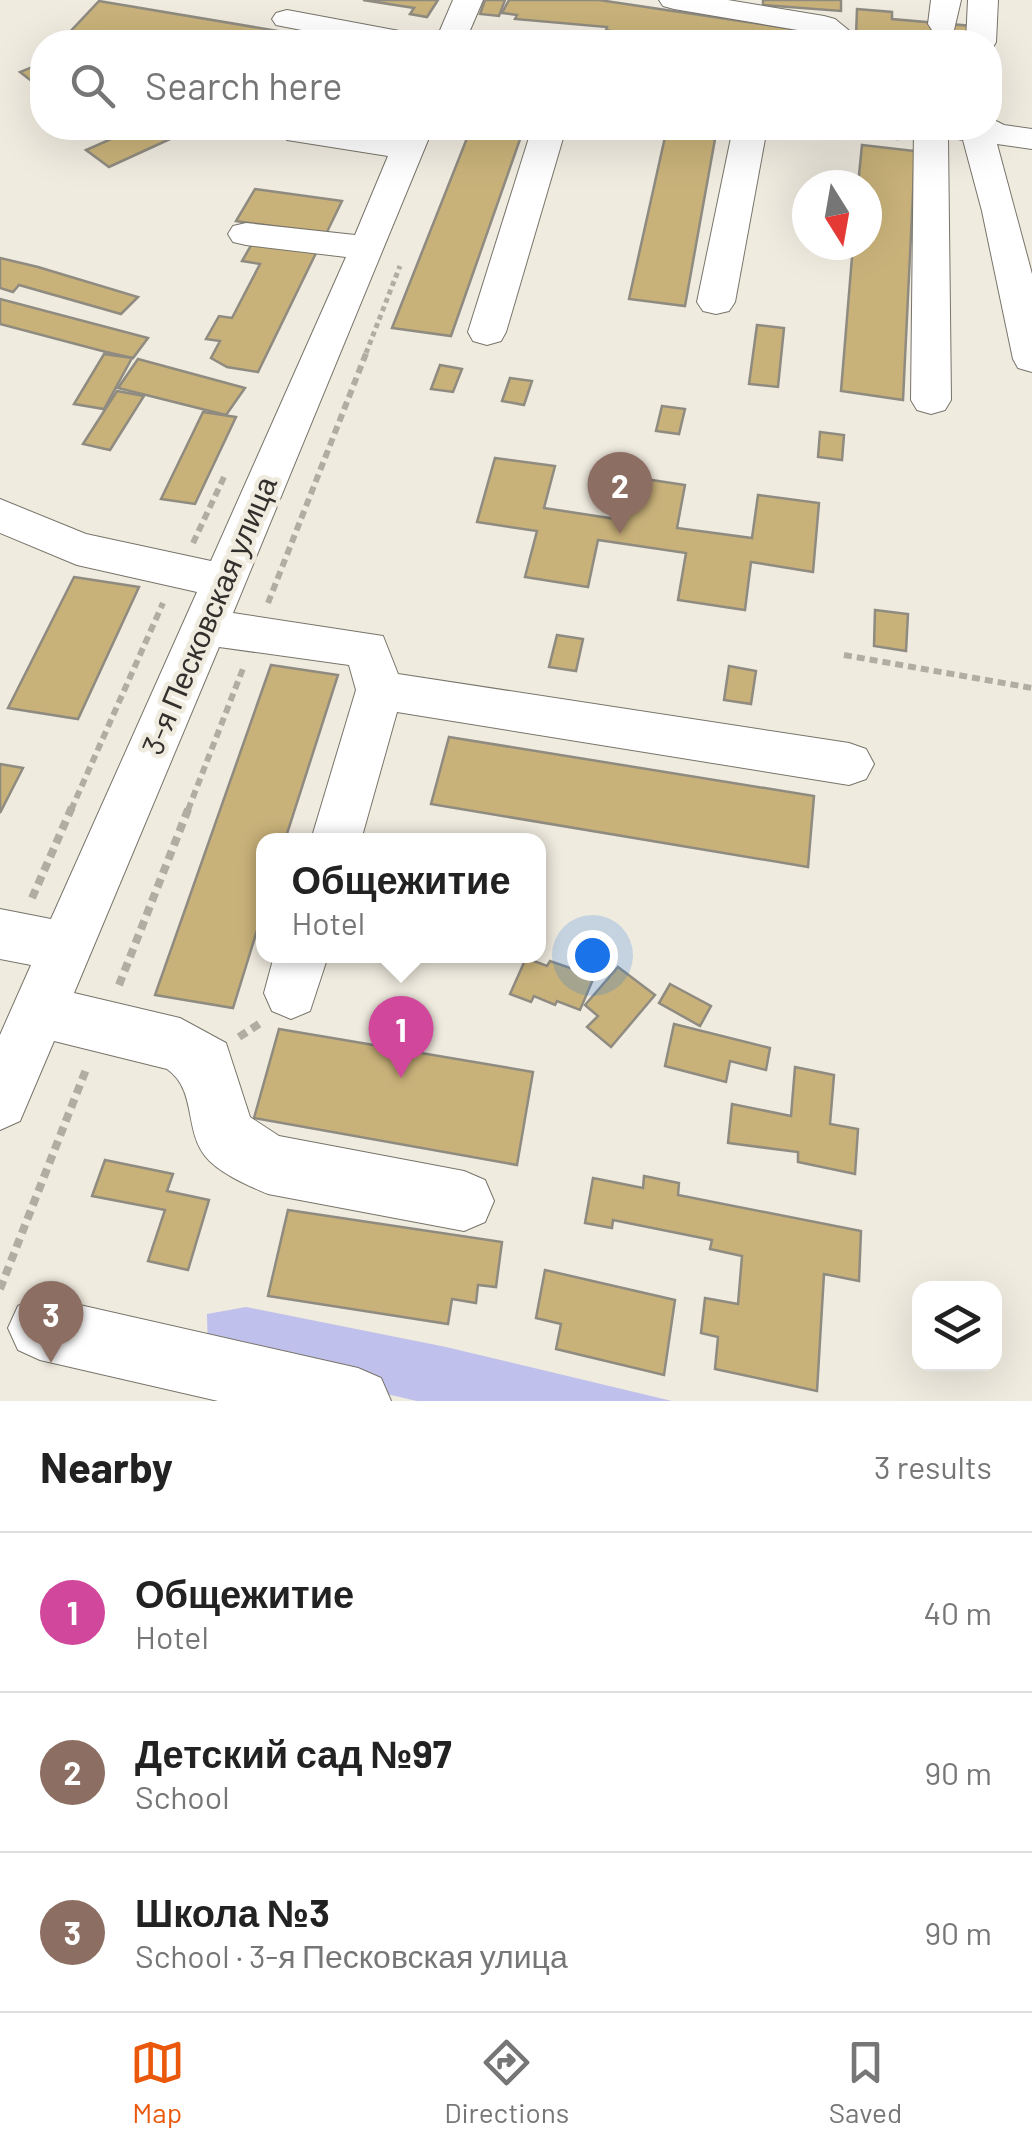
<!DOCTYPE html>
<html lang="en">
<head>
<meta charset="utf-8">
<style>
	:root { --surface:#fff; --page:#f6f6f6; --text:#222; --muted:#767676; --line:#e0e0e0; --accent:#ea580c }
	body { margin:0; font-family:Barlow,sans-serif; background:var(--page); color:var(--text) }
	.controls { position:absolute; right:30px; bottom:30px; display:grid; overflow:hidden; border-radius:20px; box-shadow:0 10px 40px #0002 }
	.controls button { width:90px; height:90px; display:grid; place-items:center; padding:0; border:0; border-bottom:2px solid var(--line); background:var(--surface); color:var(--text); font:50px sans-serif }
	.compass { position:absolute; left:792px; top:170px; width:90px; height:90px; border-radius:50%; background:var(--surface); box-shadow:0 10px 40px #0002; rotate:169deg }
	.you { position:absolute; left:592px; top:955px; width:35px; height:35px; margin:-25px; border:8px solid #fff; border-radius:50%; background:#1a73e8; box-shadow:0 0 0 15px #1a73e833 }
	.badge { display:grid; place-items:center; width:65px; height:65px; border-radius:50%; background:var(--accent); color:#fff; font-size:32px; font-weight:700 }
	.pin { position:absolute; translate:-50% -82px; filter:drop-shadow(0 2px 5px #0008) }
	.pin::after { content:''; position:absolute; top:52px; width:35px; height:30px; background:inherit; clip-path:polygon(0 0,100% 0,50% 100%) }
	.popup { position:absolute; left:256px; top:833px; width:290px; height:130px; box-sizing:border-box; display:grid; place-content:center; border-radius:20px; background:var(--surface); filter:drop-shadow(0 2px 8px #0005); font-size:32px; white-space:nowrap; color:var(--muted) }
	.popup b { font-size:38px; color:var(--text) }
	.popup::after { content:''; position:absolute; left:50%; top:100%; margin-left:-20px; border:20px solid transparent; border-top-color:var(--surface) }
	.list { margin:0; padding:0; list-style:none }
	h2 { display:flex; justify-content:space-between; align-items:center; height:130px; margin:0; padding:0 40px; font-size:42px }
	h2 small { font-size:32px; font-weight:400; color:var(--muted) }
	.list li { display:grid; grid-template-columns:65px 1fr auto; gap:30px; align-items:center; box-sizing:border-box; height:160px; padding:0 40px; border-top:2px solid var(--line) }
	.list b { display:block; font-size:38px; white-space:nowrap }
	.list p { margin:0; font-size:32px; white-space:nowrap; color:var(--muted) }
	.list em { font-size:32px; font-style:normal; color:var(--muted) }
	.icon { flex:none; width:55px; height:55px; fill:none; stroke:currentColor; stroke-width:2; stroke-linecap:round; stroke-linejoin:round }
	.map { position:relative; flex:none; width:1032px; height:1401px; overflow:hidden }
	.search { position:absolute; background:var(--surface); box-shadow:0 10px 40px #0002; left:30px; right:30px; top:30px; height:110px; display:flex; align-items:center; gap:25px; box-sizing:border-box; padding:0 35px; border-radius:40px; color:var(--muted); font-size:38px }
	.sheet { height:610px; background:var(--surface) }
	nav { display:flex; justify-content:space-around; align-items:center; box-sizing:border-box; height:140px; border-top:2px solid var(--line); background:var(--surface); font-size:28px; color:var(--muted) }
	nav a { display:grid; justify-items:center; gap:5px }
	nav .on { color:var(--accent) }
	.map>svg:first-child { display:block }
	.green { fill:#bfc0eb }
	.building { fill:#c9b27a; stroke:#8f8b80; stroke-width:2.5 }
	.lines { fill:none; stroke-linecap:round; stroke-linejoin:round }
	.minor-casing { stroke:#78746a; stroke-width:2 }
	.path-far2 { stroke:#b1ada3; stroke-width:5; stroke-dasharray:5 4; stroke-linecap:butt }
	.path-far1 { stroke:#b1ada3; stroke-width:6; stroke-dasharray:8 5; stroke-linecap:butt }
	.path { stroke:#b1ada3; stroke-width:8; stroke-dasharray:9 6; stroke-linecap:butt }
	.minor { fill:#fff; fill-rule:evenodd }
	.labels { text-anchor:middle; dominant-baseline:central; stroke-width:9; stroke-linejoin:round; paint-order:stroke }
	.street-label { font-size:30px; fill:#32302c; stroke:#f0ebdf }
</style>
</head>
<body>
<div class="map">
<svg width="1032" height="1401" viewBox="0 0 1032 1401">
	<rect width="100%" height="100%" fill="#f0ebdf"/>
	<path class="green" d="M246 1307 446 1347 672 1401H417L208 1353 207 1314Z"/>
	<g class="building">
		<path d="M363 0H438L427 17 410 14 414 8Z"/>
		<path d="M485 0H505L499 16 480 14Z"/>
		<path d="M509 0H599L827 34 825 42 646 39 606 30 607 27 515 19 517 15 502 13Z"/>
		<path d="M763 0H841V11L763 5Z"/>
		<path d="M99 1 343 42H125L69 33Z"/>
		<path d="M857 9 892 12V19L972 26V40L892 33 891 39 856 36Z"/>
		<path d="M470 32 506 36 504 42H466Z"/>
		<path d="M514 32 539 36 535 42H509Z"/>
		<path d="M42 63V89L20 72Z"/>
		<path d="M93 128H194L109 167 86 150 109 140Z"/>
		<path d="M471 128H524L451 336 392 328Z"/>
		<path d="M667 128H717L685 306 629 299Z"/>
		<path d="M862 145 915 151 903 400 841 391 853 245H867V185H858Z"/>
		<path d="M255 189 342 201 326 234 236 221Z"/>
		<path d="M253 242 317 251 258 372 227 367 211 358 220 341 206 339 219 316 232 318 260 264 242 261Z"/>
		<path d="M0 258 38 267 138 297 121 314 19 285 13 292 0 288Z"/>
		<path d="M0 299 148 338 133 358 106 352 0 324Z"/>
		<path d="M757 325 784 328 778 387 749 384Z"/>
		<path d="M104 354 132 358 104 409 74 404Z"/>
		<path d="M138 359 245 388 226 415 118 388Z"/>
		<path d="M440 365 462 369 453 392 431 389Z"/>
		<path d="M510 378 532 381 524 405 502 401Z"/>
		<path d="M117 391 144 396 110 450 83 444Z"/>
		<path d="M662 406 685 409 679 434 656 431Z"/>
		<path d="M203 412 236 417 195 504 161 499Z"/>
		<path d="M820 432 844 435 842 460 818 457Z"/>
		<path d="M495 458 555 466 544 508 616 519 625 476 685 485 677 528 752 538 758 495 819 503 813 572 751 562 745 610 678 600 686 553 598 540 588 587 525 577 537 531 477 522Z"/>
		<path d="M74 577 139 587 78 719 8 708Z"/>
		<path d="M875 610 908 614 906 651 874 646Z"/>
		<path d="M557 635 583 639 576 671 549 667Z"/>
		<path d="M271 665 338 675 285 840H264V908L233 1008 155 995Z"/>
		<path d="M729 666 756 671 751 704 724 700Z"/>
		<path d="M449 737 814 796 808 867 431 804Z"/>
		<path d="M0 764 23 768 0 813Z"/>
		<path d="M526 958 547 966 550 961 570 968 573 961 597 970 580 1010 557 1001 555 1005 534 996 531 1002 510 994Z"/>
		<path d="M618 967 655 995 611 1047 587 1027 598 1016 585 1005Z"/>
		<path d="M670 984 711 1006 700 1026 659 1003Z"/>
		<path d="M674 1024 770 1048 766 1070 730 1061 726 1082 665 1066Z"/>
		<path d="M279 1029 533 1072 517 1165 254 1118Z"/>
		<path d="M795 1067 834 1075 830 1124 858 1129 855 1174 798 1162V1152L728 1143 732 1104 791 1116Z"/>
		<path d="M105 1160 173 1174 167 1191 209 1200 188 1270 148 1261 165 1210 92 1196Z"/>
		<path d="M644 1176 679 1183 678 1195 861 1231 859 1281 824 1274 817 1391 715 1369 718 1337 701 1333 705 1298 738 1304 742 1256 710 1249 712 1240 613 1220 612 1228 585 1223 593 1178 643 1188Z"/>
		<path d="M288 1210 502 1242 496 1287 478 1285 476 1303 452 1299 448 1324 268 1296Z"/>
		<path d="M545 1270 675 1300 664 1375 556 1349 561 1324 536 1318Z"/>
	</g>
	<g class="lines">
		<g class="minor-casing">
			<g id="minor">
				<path d="M453 0H483L465 42H435Z"/>
				<path d="M659 0H728L824 16 835 19 863 42H829L815 33 674 9 663 6Z"/>
				<path d="M931 0H961L954 30H932L928 24Z"/>
				<path d="M968 0H998L996 42 992 49 990 42H966Z"/>
				<path d="M287 10 410 33 421 35 425 42H363L276 25 272 19 276 13Z"/>
				<path d="M990 118 1004 125 1032 129V149L997 144 1032 274V372L1018 368 1013 359 982 211 963 140 948 137 951 400 945 410 931 414 917 410 911 400 914 128H990Z"/>
				<path d="M286 128H329L396 137 400 128H433L233 613 383 636 398 674 849 743 866 749 874 764 866 779 849 785 397 712 361 840H311L356 690 349 665 219 647 74 993 180 1018 226 1043 250 1117 279 1136 464 1171 485 1180 494 1201 485 1222 464 1231 268 1194C249 1186 218 1173 205 1156 184 1129 197 1090 167 1069L54 1041 20 1121 0 1130V1035L31 965 0 959V909L51 919 197 592 77 565 0 533V499L86 534 211 561 346 257 246 245 233 242 228 234 233 226 246 223 355 235 388 156 287 140 282 133Z"/>
				<path d="M532 128H566L506 332 501 341 487 345 473 341 468 332Z"/>
				<path d="M733 128H767L735 302 729 311 716 314 703 311 697 302Z"/>
				<path d="M274 956H328L310 1011 291 1019 272 1011 264 993Z"/>
				<path d="M40 1296 358 1368 381 1378 391 1401H218L40 1360 18 1350 8 1328 18 1306Z"/>
			</g>
		</g>
		<g class="path-far2">
			<path d="M816 128 899 138"/>
			<path d="M366 353 400 266"/>
		</g>
		<g class="path-far1">
			<path d="M193 543 224 477"/>
			<path d="M268 603 367 351"/>
			<path d="M844 655 1032 688"/>
			<path d="M71 810 163 603"/>
			<path d="M188 810 244 666"/>
		</g>
		<g class="path">
			<path d="M32 898 72 807"/>
			<path d="M119 985 189 807"/>
			<path d="M239 1037 262 1022"/>
			<path d="M0 1289 87 1067"/>
		</g>
		<use href="#minor" class="minor"/>
	</g>
	<g class="labels">
		<g class="street-label">
			<text transform="translate(208 615) rotate(-67)">3-я Песковская улица</text>
		</g>
	</g>
</svg>
<div class="controls">
<button><svg class="icon" aria-label="layers" viewBox="0 0 24 24"><path d="M12 4l9 5-9 5-9-5zM3 14l9 5 9-5"/></svg></button>
</div>
<svg class="compass" viewBox="-18 -18 36 36"><path d="M0-13l5 13h-10z" fill="#e53935"/><path d="M0 13l5-13h-10z" fill="#767676"/></svg>
<div class="you"></div>
<div class="pin badge" style="left:401px;top:1078px;background:#d1479c">1</div>
<div class="popup"><b>Общежитие</b>Hotel</div>
<div class="pin badge" style="left:620px;top:534px;background:#8d6e63">2</div>
<div class="pin badge" style="left:51px;top:1363px;background:#8d6e63">3</div>
<div class="search"><svg class="icon" aria-label="search" viewBox="0 0 24 24"><circle cx="10" cy="10" r="6"/><path d="M15 15l6 6"/></svg>Search here</div>
</div>
<section class="sheet">
<h2>Nearby<small>3 results</small></h2>
<ul class="list">
<li><span class="badge" style="background:#d1479c">1</span><div><b>Общежитие</b><p>Hotel</p></div><em>40 m</em></li>
<li><span class="badge" style="background:#8d6e63">2</span><div><b>Детский сад №97</b><p>School</p></div><em>90 m</em></li>
<li><span class="badge" style="background:#8d6e63">3</span><div><b>Школа №3</b><p>School · 3-я Песковская улица</p></div><em>90 m</em></li>
</ul>
</section>
<nav>
<a class="on"><svg class="icon" aria-label="map" viewBox="0 0 24 24"><path d="M3 6l6-2 6 2 6-2v14l-6 2-6-2-6 2zM9 4v14M15 6v14"/></svg>Map</a>
<a><svg class="icon" aria-label="directions" viewBox="0 0 24 24"><path d="M12 3l9 9-9 9-9-9zM9 14v-3h6M13 9l2 2-2 2"/></svg>Directions</a>
<a><svg class="icon" aria-label="saved" viewBox="0 0 24 24"><path d="M7 4h10v16l-5-4-5 4z"/></svg>Saved</a>
</nav>
</body>
</html>
